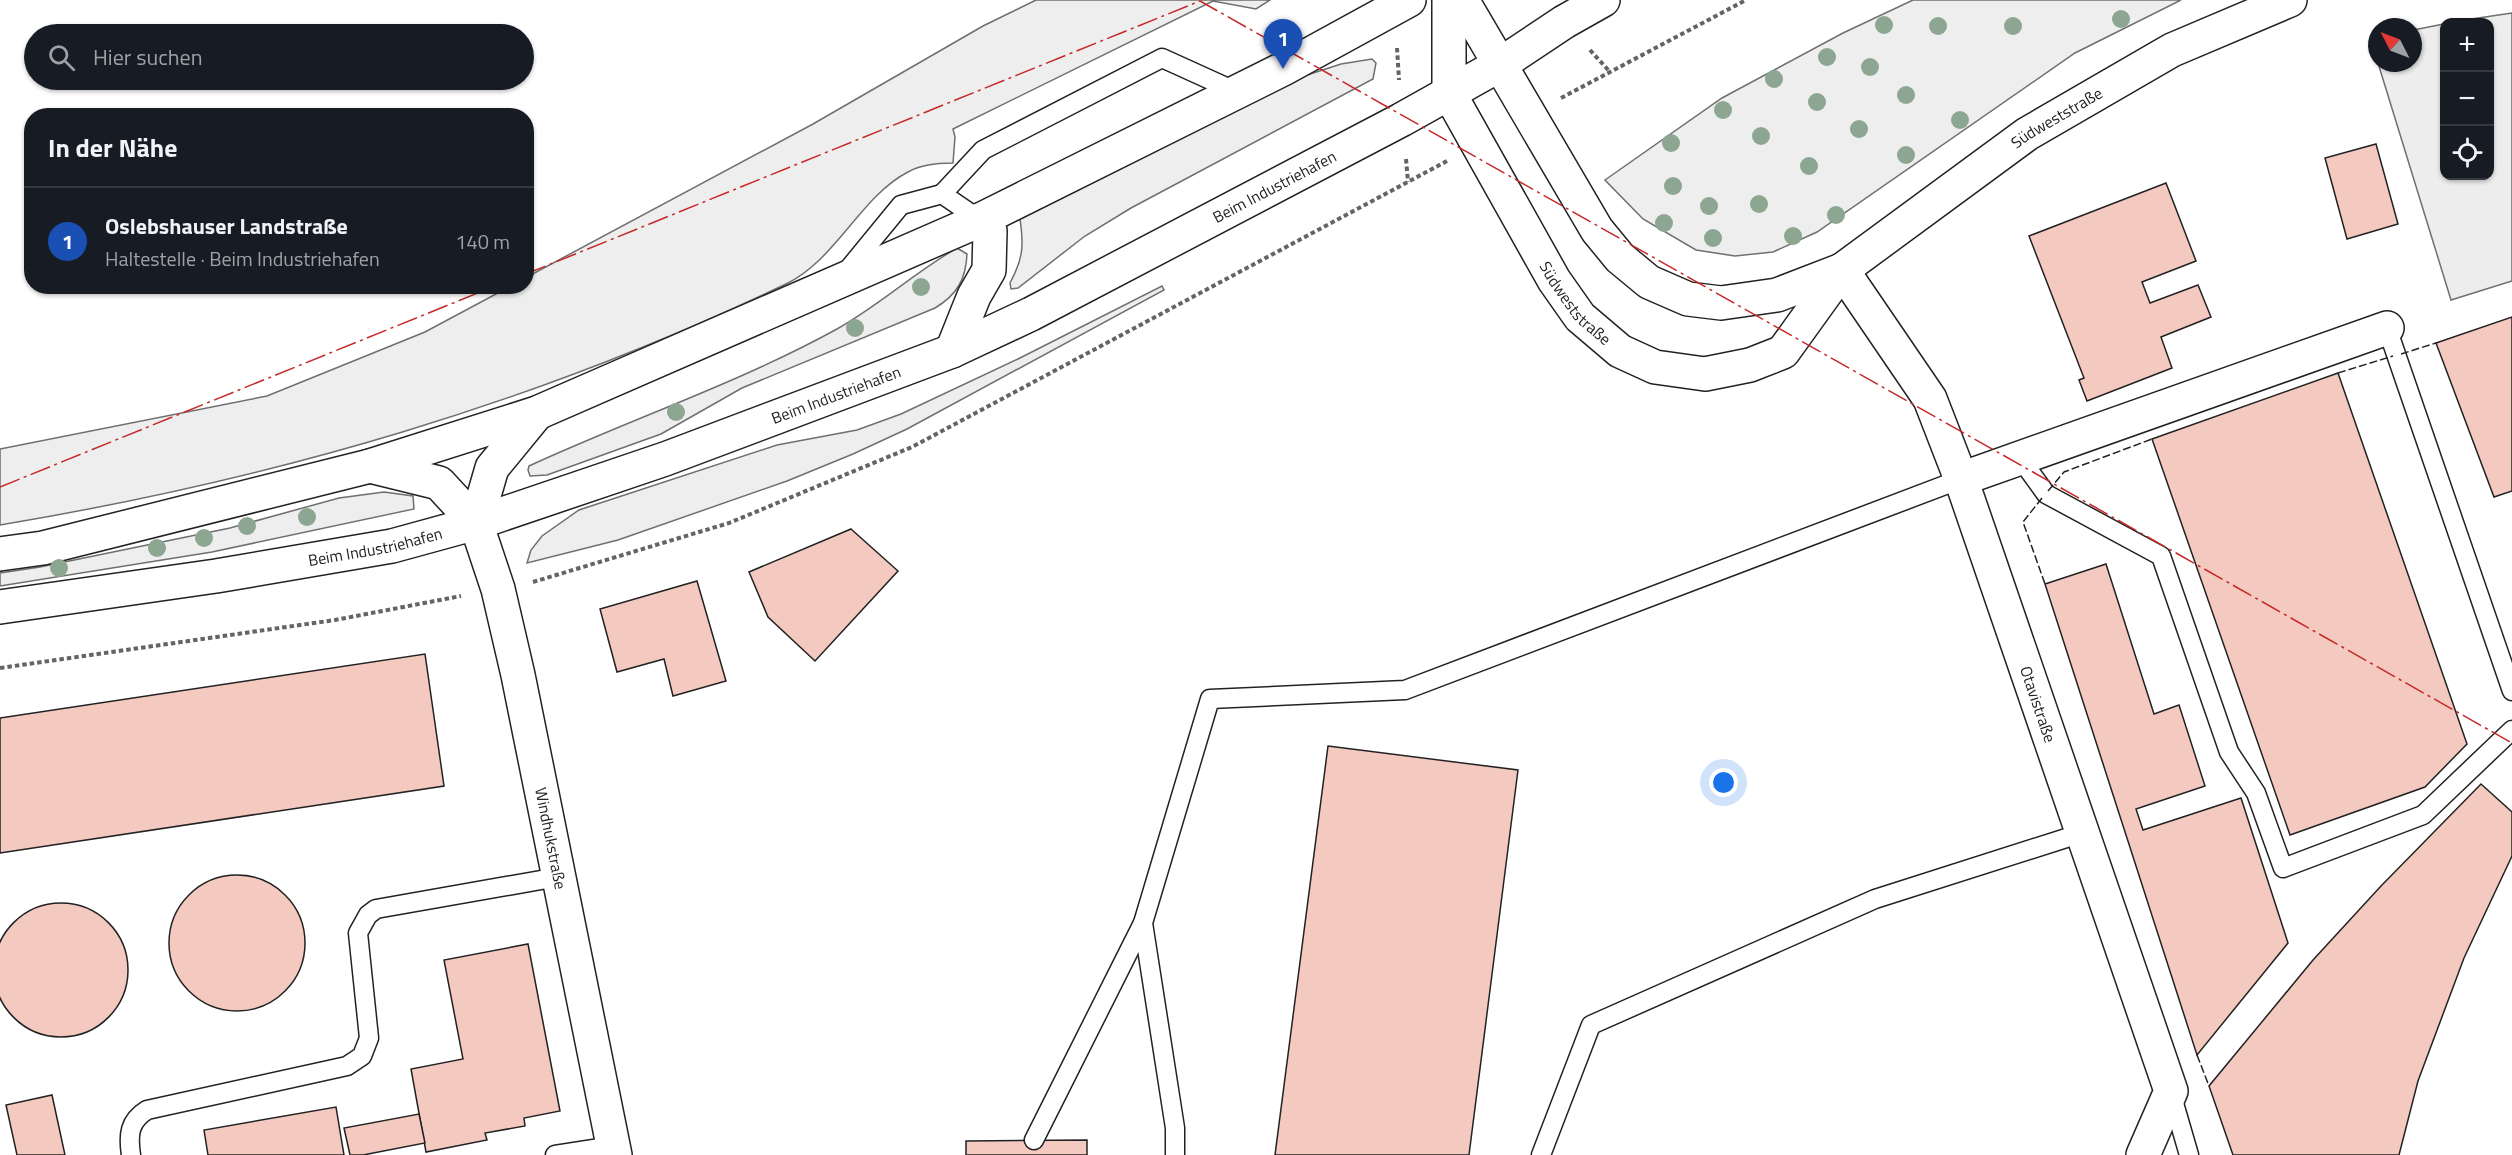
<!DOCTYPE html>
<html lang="de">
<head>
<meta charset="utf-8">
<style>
	:root { --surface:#171b24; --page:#242831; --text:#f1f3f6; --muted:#9ea1a6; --line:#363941; --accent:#db2777 }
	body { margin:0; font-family:"Titillium Web",sans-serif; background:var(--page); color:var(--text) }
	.controls { position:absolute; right:18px; top:18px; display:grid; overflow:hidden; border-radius:12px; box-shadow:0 2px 4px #0004 }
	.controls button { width:54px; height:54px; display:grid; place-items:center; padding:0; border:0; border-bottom:2px solid var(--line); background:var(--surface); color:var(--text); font:30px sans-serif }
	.compass { position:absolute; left:2368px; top:18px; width:54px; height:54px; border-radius:50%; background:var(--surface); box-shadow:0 2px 4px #0004; rotate:312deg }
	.you { position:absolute; left:1724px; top:783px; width:21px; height:21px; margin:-15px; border:4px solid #fff; border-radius:50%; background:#1a73e8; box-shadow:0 0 0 9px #1a73e833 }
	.badge { display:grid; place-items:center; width:39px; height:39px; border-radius:50%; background:var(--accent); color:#fff; font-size:20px; font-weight:700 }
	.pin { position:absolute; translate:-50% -50px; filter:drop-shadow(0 2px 3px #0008) }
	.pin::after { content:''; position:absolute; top:32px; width:21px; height:18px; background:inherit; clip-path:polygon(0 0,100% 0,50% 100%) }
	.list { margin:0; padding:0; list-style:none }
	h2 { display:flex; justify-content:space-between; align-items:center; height:78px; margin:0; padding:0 24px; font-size:26px }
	h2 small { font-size:20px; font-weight:400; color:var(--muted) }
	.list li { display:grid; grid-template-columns:39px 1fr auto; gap:18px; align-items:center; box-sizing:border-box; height:108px; padding:0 24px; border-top:2px solid var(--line) }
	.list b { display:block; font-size:22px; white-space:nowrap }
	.list p { margin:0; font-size:20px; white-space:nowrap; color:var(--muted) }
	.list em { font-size:20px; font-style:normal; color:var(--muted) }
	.icon { flex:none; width:33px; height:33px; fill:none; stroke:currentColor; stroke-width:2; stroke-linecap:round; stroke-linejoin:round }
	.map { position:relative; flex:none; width:2512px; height:1155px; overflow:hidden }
	.search { position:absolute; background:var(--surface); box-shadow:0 2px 4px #0004; left:24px; top:24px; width:510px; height:66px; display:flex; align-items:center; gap:15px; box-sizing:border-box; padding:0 21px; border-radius:33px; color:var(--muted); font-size:22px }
	.panel { position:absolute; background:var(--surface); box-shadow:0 2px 4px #0004; left:24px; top:108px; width:510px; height:186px; border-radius:24px }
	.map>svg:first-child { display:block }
	.green { fill:#eee; stroke:#6f6f6f; stroke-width:1.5 }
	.parking { fill:#ededed; stroke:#6f6f6f; stroke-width:1.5 }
	.building { fill:#f3c9c0; stroke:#222; stroke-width:1.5 }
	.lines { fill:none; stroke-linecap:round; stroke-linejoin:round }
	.lane-casing { stroke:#222; stroke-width:21 }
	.street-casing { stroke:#222; stroke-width:36 }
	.secondary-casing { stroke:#222; stroke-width:36 }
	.primary-casing { stroke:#222; stroke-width:36 }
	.path { stroke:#646464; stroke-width:4; stroke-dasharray:4.5 3; stroke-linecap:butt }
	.lane { stroke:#fff; stroke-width:18 }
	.street { stroke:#fff; stroke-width:33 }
	.secondary { stroke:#fff; stroke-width:33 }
	.primary { stroke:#fff; stroke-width:33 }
	.fence { stroke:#222; stroke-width:1.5; stroke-dasharray:8 3; stroke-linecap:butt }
	.power { stroke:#c62828; stroke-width:1.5; stroke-dasharray:21 4.5 3 4.5; stroke-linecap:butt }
	.tree { fill:#8da692 }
	.labels { text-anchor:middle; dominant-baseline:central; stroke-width:4.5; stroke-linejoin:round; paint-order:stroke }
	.street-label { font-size:16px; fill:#222; stroke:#fff }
</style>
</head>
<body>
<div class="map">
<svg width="2512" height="1155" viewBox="0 0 2512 1155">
	<rect width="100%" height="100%" fill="#fff"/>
	<g class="green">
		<path d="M1036 0H1270L1256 9 1213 1 953 129 955 137 953 163C938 163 922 164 908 172 861 196 836 260 786 284 534 404 275 479 0 525V449L267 396 425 332 509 287 526 286 527 277 813 124 983 26Z"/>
		<path d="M1913 0H2181L2075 53 1817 232 1773 252 1735 256 1696 250 1643 219 1605 180 1722 98 1843 33Z"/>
		<path d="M1372 59 1376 63 1373 79 1131 208 1085 236 1018 288 1011 289 1010 283C1023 259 1024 246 1020 219L1301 77 1341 64Z"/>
		<path d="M957 248 967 254C966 279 957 295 935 308L742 388 661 434 547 475 530 476 528 470 529 466C631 419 739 383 837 329 880 305 915 272 957 248Z"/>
		<path d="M1162 286 1164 290 907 429 853 454 787 481 618 540 527 563 531 550 542 536 579 510 777 445 857 430 901 414 1018 359Z"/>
		<path d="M384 492 413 496 414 509 212 552 0 586V573L40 567 230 528 339 498Z"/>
	</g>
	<path class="parking" d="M2512 13V281L2451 300 2378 63H2413V30L2444 24V176H2490V22H2451Z"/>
	<g class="building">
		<path d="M2376 144 2398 224 2347 239 2325 158Z"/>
		<path d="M2166 183 2196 261 2142 282 2150 303 2198 285 2211 317 2161 337 2172 368 2087 401 2079 380 2084 378 2029 236Z"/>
		<path d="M2512 317V491L2494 497 2436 343Z"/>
		<path d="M2338 373 2467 744 2425 787 2290 835 2152 439Z"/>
		<path d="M851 529 898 571 815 661 768 617 749 572Z"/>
		<path d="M2106 564 2154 714 2179 705 2205 786 2136 809 2143 830 2241 798 2288 943 2197 1055 2045 584Z"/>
		<path d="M697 581 726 681 673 696 664 659 617 672 600 609Z"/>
		<path d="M425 654 444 786 0 853V718Z"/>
		<path d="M1328 746 1518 770 1469 1155H1275Z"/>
		<path d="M2481 784 2512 812V856L2464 958 2418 1081 2399 1155H2233L2209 1086 2313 960 2381 886Z"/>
		<circle cx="237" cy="943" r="68"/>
		<circle cx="61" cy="970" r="67"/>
		<path d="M528 944 560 1111 524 1118 525 1126 485 1133 487 1140 426 1152 411 1069 463 1059 444 960Z"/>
		<path d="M52 1095 65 1155H17L6 1105Z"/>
		<path d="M336 1107 344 1155H208L204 1130Z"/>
		<path d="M419 1114 425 1143 363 1155H350L344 1128Z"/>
		<path d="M1087 1140V1155H966V1141Z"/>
	</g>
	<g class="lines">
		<g class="lane-casing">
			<g id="lane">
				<path d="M942 194 983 150 1162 58 1237 92"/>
				<path d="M846 272 901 205 942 194 980 220"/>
				<path d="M2387 328 2512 691"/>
				<path d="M2020 458 2046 494 2161 556 2229 752 2256 793 2283 868 2423 815 2512 730"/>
				<path d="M2171 1093 2189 1155"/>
				<path d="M1034 1140 1143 923"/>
				<path d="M131 1155C128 1135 129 1121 147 1110L347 1066 362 1056 369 1038 358 933 368 915 376 909 558 877"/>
				<path d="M555 1155 613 1146"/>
				<path d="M1175 1155V1128L1143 923 1210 699 1405 690 1961 479"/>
				<path d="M1541 1155 1591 1025 1875 899 2082 833"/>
			</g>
		</g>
		<g class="street-casing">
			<g id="street">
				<path id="s1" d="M1842 270 1930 399 1961 479 2171 1091 2143 1155"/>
				<path id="s2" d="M370 466 439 483 476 523 498 589 518 675 615 1155"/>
				<path d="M1961 479 2387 328"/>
				<path d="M476 523 492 468 537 413"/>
			</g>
		</g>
		<g class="secondary-casing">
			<g id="secondary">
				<path id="s3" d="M1449 0V93L1554 280 1580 317 1620 351 1655 367 1705 374 1750 365 1783 352 1842 270"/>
				<path id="s4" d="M1462 0 1597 230 1620 258 1649 282 1688 299 1721 303 1777 295 1842 270 2027 134 2172 50 2290 0"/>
			</g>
		</g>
		<g class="primary-casing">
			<g id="primary">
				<path d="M952 351 974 296 989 270 990 231 980 220"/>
				<path d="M0 554 43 548 370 466 537 413 980 220 1283 69 1409 0"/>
				<path id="s5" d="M0 607 216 576 392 546 476 523 665 459 952 351 1031 314 1401 120 1501 64 1564 22 1603 0"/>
			</g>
		</g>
		<g class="path">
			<path d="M1397 48 1399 80"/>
			<path d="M1590 50 1610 72"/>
			<path d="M1561 98 1746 0"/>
			<path d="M1406 159 1408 182"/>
			<path d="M533 582 729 523 912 447 1447 161"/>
			<path d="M0 668 335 620 461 596"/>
		</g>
		<use href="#lane" class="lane"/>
		<use href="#street" class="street"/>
		<use href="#secondary" class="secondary"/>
		<use href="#primary" class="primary"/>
		<g class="fence">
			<path d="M2401 354 2436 343"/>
			<path d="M2338 373 2393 356"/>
			<path d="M2048 491 2064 472 2152 439"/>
			<path d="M2042 498 2023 522 2045 584"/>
			<path d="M2197 1055 2209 1086"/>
		</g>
		<g class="power">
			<path d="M526 274 1200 1 2512 743"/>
			<path d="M0 487 495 286"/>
		</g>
	</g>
	<g class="tree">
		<circle cx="2121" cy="19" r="9"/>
		<circle cx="1884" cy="25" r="9"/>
		<circle cx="1938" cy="26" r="9"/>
		<circle cx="2013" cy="26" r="9"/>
		<circle cx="1827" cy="57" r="9"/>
		<circle cx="1870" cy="67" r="9"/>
		<circle cx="1774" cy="79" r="9"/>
		<circle cx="1906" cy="95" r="9"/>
		<circle cx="1817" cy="102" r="9"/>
		<circle cx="1723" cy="110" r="9"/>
		<circle cx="1960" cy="120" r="9"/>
		<circle cx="1859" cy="129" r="9"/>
		<circle cx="1761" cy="136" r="9"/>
		<circle cx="1671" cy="143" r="9"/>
		<circle cx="1906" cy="155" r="9"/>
		<circle cx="1809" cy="166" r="9"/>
		<circle cx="1673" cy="186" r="9"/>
		<circle cx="1759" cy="204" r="9"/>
		<circle cx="1709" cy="206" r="9"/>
		<circle cx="1836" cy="215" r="9"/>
		<circle cx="1664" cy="223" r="9"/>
		<circle cx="1793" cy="236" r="9"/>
		<circle cx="1713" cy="238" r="9"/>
		<circle cx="921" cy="287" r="9"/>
		<circle cx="855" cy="328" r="9"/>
		<circle cx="676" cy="412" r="9"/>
		<circle cx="307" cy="517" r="9"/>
		<circle cx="247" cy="526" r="9"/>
		<circle cx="204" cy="538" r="9"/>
		<circle cx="157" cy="548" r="9"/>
		<circle cx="59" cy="568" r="9"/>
	</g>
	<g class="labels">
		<g class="street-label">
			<text stroke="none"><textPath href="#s4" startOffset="806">Südweststraße</textPath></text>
			<text stroke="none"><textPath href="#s5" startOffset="1352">Beim Industriehafen</textPath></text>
			<text stroke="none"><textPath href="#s3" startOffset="339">Südweststraße</textPath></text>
			<text stroke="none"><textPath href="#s5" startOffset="866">Beim Industriehafen</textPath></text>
			<text stroke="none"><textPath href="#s5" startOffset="380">Beim Industriehafen</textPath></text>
			<text stroke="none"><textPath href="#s1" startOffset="480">Otavistraße</textPath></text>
			<text stroke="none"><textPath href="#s2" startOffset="450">Windhukstraße</textPath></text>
		</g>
	</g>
</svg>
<div class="controls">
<button>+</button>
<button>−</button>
<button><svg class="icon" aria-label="locate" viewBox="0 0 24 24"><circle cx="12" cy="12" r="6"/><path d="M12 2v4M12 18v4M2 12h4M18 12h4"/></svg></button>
</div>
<svg class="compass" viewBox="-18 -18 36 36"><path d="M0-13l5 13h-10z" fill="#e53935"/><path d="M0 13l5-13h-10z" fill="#9ea1a6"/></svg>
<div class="you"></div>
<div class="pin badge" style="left:1283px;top:69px;background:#1a4fb4">1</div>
<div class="search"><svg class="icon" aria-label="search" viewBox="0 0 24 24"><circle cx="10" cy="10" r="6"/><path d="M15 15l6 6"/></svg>Hier suchen</div>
<section class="panel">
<h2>In der Nähe<small></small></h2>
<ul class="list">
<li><span class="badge" style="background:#1a4fb4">1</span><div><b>Oslebshauser Landstraße</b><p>Haltestelle · Beim Industriehafen</p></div><em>140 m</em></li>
</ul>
</section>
</div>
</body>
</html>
